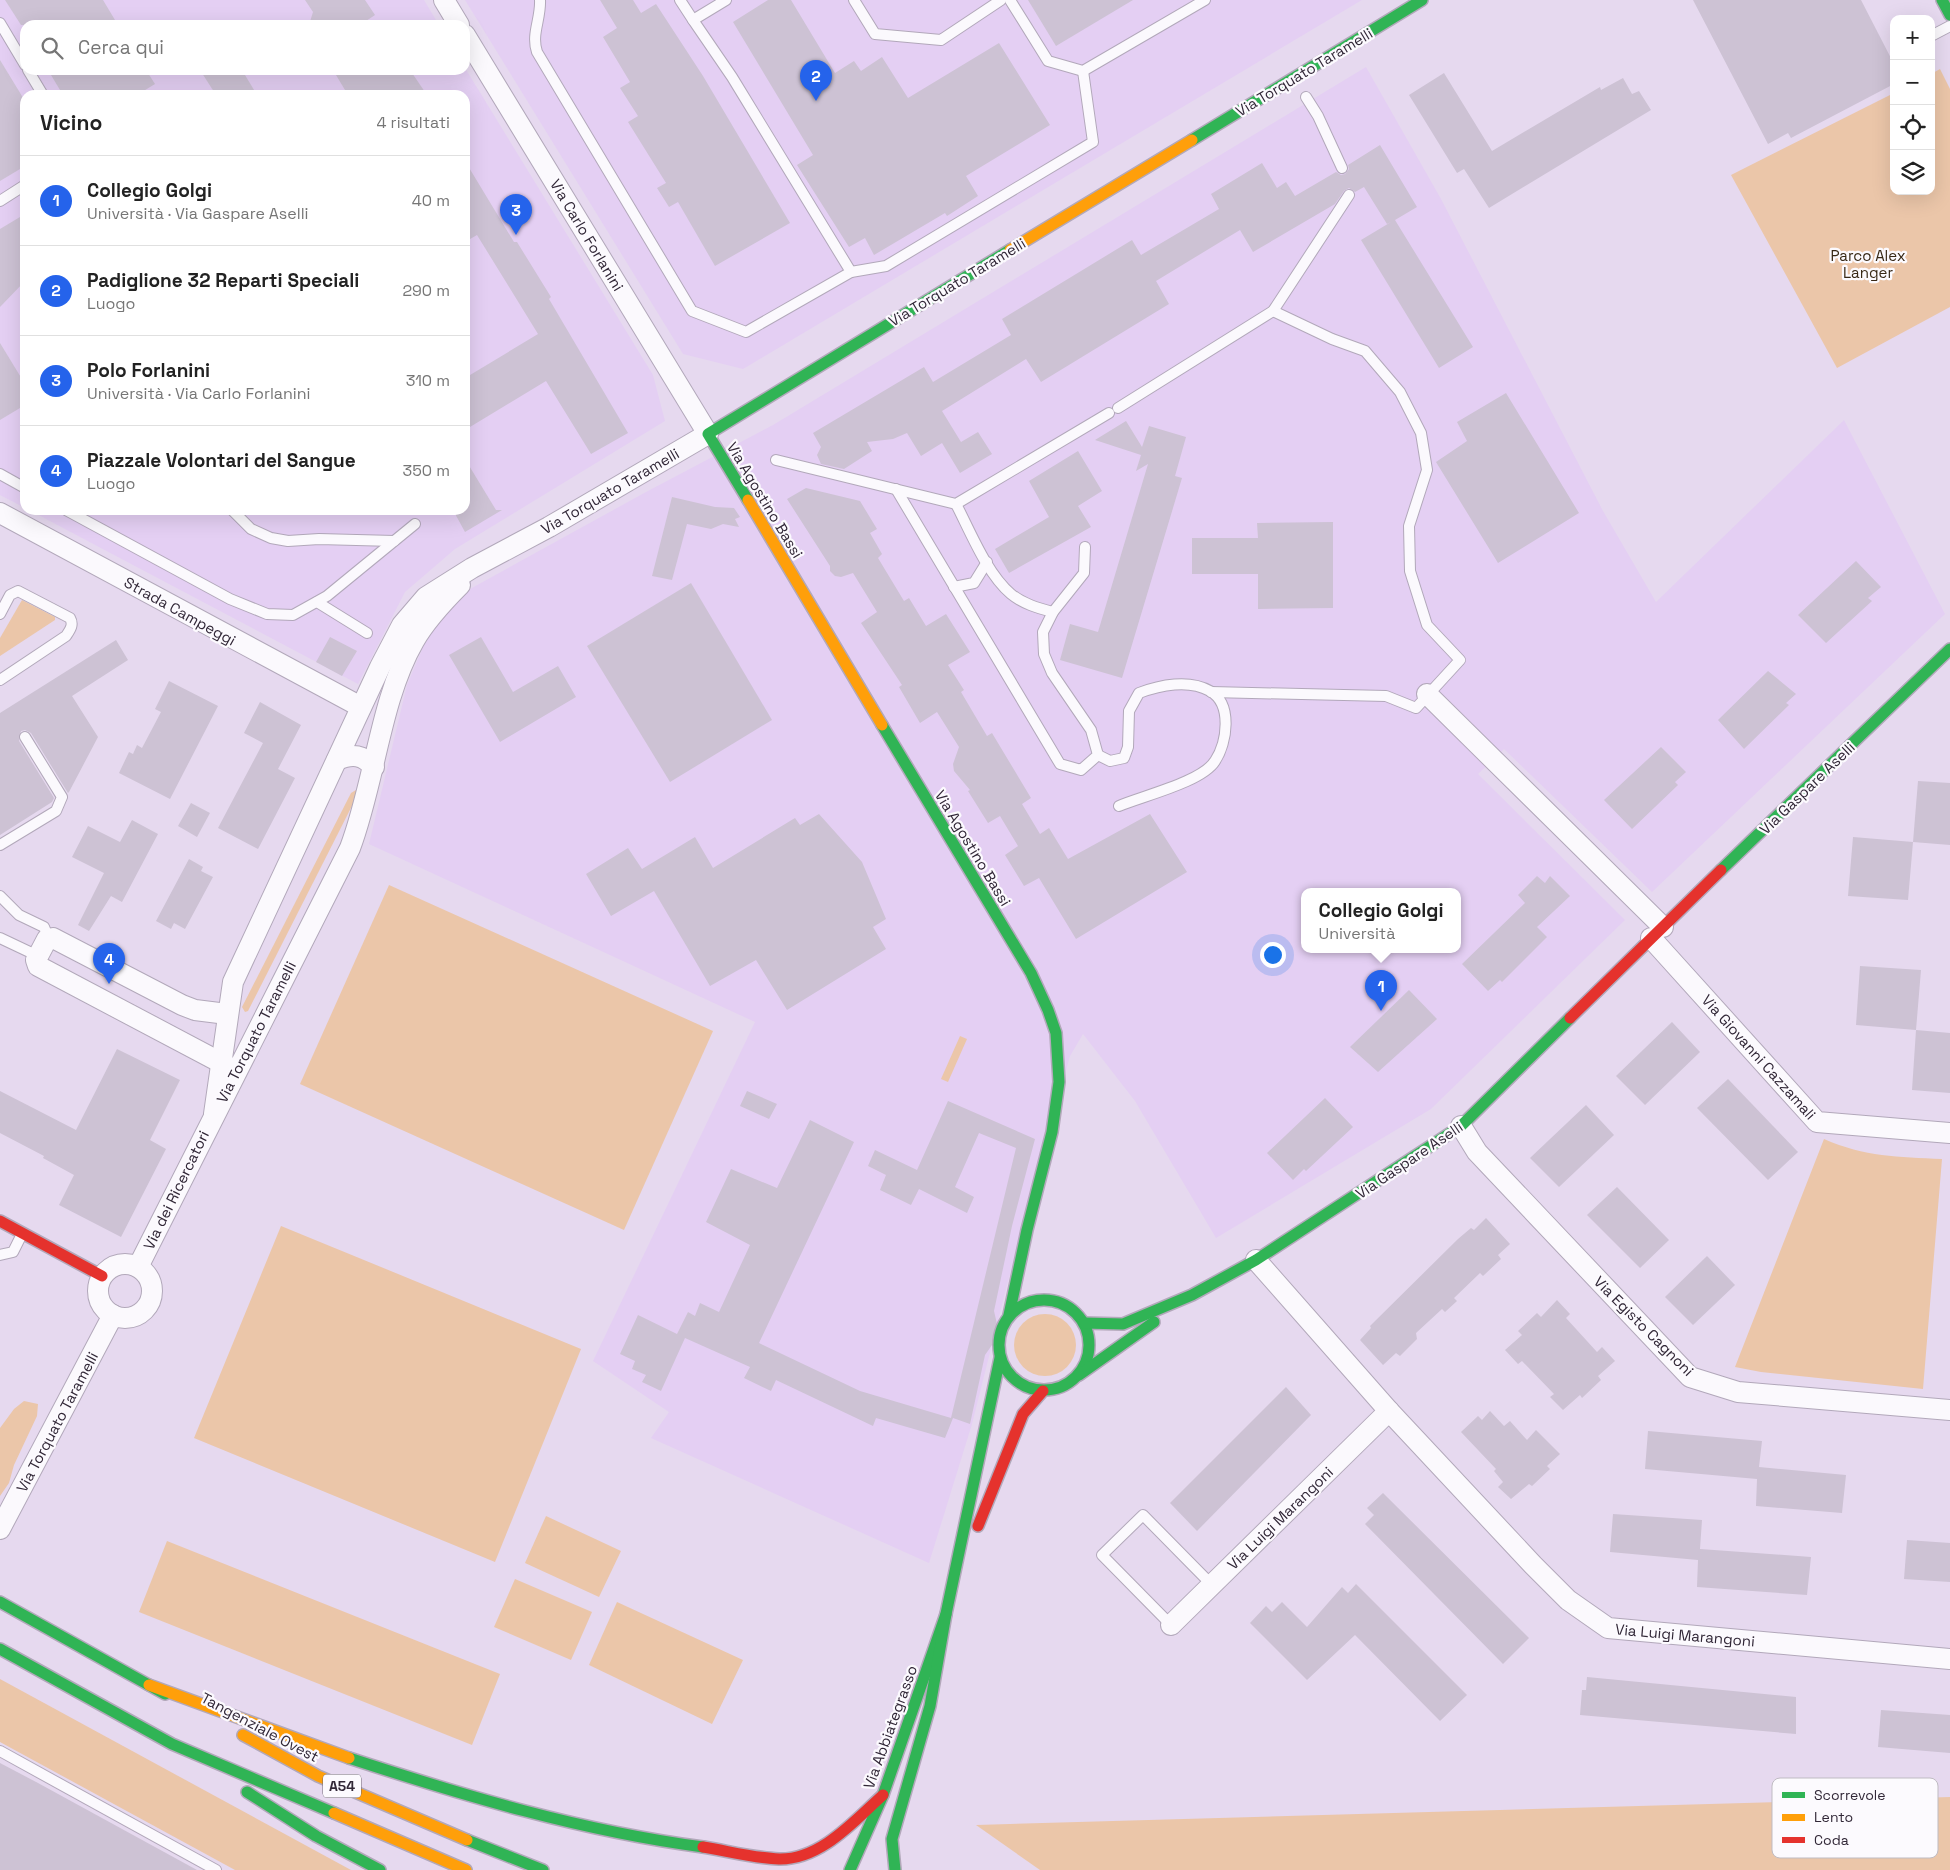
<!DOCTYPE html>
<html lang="it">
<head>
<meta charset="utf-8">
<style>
	:root { --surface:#fff; --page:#f6f6f6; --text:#222; --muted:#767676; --line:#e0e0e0; --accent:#2563eb }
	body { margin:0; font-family:"Space Grotesk",sans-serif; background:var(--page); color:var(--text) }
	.controls { position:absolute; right:15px; top:15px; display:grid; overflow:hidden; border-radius:10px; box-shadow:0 5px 20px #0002 }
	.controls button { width:45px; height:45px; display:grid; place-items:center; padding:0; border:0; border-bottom:1px solid var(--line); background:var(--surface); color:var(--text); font:25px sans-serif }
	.you { position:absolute; left:1272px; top:954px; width:18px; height:18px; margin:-12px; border:4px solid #fff; border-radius:50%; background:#1a73e8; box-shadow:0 0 0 8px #1a73e833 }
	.badge { display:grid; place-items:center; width:32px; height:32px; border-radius:50%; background:var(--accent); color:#fff; font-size:16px; font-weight:700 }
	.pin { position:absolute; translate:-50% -41px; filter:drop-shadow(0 1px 2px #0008) }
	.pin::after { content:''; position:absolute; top:26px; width:18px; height:15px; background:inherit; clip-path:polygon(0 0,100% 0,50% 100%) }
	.popup { position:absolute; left:1301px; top:888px; width:160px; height:65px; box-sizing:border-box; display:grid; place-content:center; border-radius:10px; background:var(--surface); filter:drop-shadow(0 1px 4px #0005); font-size:16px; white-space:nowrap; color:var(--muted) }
	.popup b { font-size:19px; color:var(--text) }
	.popup::after { content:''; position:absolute; left:50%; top:100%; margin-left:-10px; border:10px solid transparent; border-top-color:var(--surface) }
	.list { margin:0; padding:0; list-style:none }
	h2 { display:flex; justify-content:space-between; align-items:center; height:65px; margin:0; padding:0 20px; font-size:21px }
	h2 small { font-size:16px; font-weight:400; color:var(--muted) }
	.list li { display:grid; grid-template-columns:32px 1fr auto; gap:15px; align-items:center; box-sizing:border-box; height:90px; padding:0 20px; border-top:1px solid var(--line) }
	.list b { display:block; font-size:19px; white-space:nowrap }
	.list p { margin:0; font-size:16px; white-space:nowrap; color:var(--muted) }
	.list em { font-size:16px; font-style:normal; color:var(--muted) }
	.icon { flex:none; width:28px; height:28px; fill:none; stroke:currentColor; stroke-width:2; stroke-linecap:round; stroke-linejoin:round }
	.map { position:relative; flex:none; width:1950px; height:1870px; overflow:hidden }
	.search { position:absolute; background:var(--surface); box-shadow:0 5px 20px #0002; left:20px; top:20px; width:450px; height:55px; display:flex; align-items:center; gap:12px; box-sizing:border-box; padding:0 18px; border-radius:15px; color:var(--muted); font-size:19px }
	.panel { position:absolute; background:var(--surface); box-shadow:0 5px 20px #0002; left:20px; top:90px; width:450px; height:425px; border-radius:15px }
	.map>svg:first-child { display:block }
	.built { fill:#e4cff3; fill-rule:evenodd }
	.green { fill:#ebc6a9 }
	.building { fill:#cdc2d4 }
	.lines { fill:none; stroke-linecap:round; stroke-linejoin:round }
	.lane-casing { stroke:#b2a8ba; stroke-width:12 }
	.street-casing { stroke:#b2a8ba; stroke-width:22 }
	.fast-casing { stroke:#b2a8ba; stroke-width:14 }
	.slow-casing { stroke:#b2a8ba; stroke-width:14 }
	.jam-casing { stroke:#b2a8ba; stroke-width:14 }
	.lane { stroke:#fbf9fd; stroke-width:10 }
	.street { stroke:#fbf9fd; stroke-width:20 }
	.fast { stroke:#30b455; stroke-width:11 }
	.slow { stroke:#ff9f0a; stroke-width:11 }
	.jam { stroke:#e5322d; stroke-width:11 }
	.labels { text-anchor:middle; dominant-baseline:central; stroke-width:4.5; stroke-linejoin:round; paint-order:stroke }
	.shield { fill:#fcfafe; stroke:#6e6673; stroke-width:1 }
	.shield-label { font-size:14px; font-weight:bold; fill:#312737 }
	.street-label { font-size:15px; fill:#312737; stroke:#fcfafe }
	.park-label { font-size:15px; fill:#372815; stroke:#fcfafe }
	.key { fill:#fcfafe; stroke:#bfbbc2; stroke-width:1 }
	.key-label { font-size:14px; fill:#312737 }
</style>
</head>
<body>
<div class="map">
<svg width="1950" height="1870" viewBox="0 0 1950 1870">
	<rect width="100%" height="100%" fill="#e6d9ef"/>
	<g class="built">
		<path d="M0 0H424L439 25H25V70H465V68L653 375 665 421 455 549 405 592 358 684 29 510H465V95H25V508L0 495Z"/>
		<path d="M465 0H1362L743 369 683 354Z"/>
		<path d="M1366 67 1441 199 1603 511 1656 602 1844 420 1945 614 1652 892 1504 749 1478 774 1625 920 1431 1109 1216 1238 1135 1101 1083 1034 1070 1056 1007 1285 972 1424 929 1563 651 1438 669 1412 593 1361 755 1022 369 844 407 685 429 633 470 589 646 492 773 425ZM1305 892H1457V950H1305Z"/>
	</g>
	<g class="green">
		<path d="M1940 69 1950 89V307L1837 368 1731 175 1894 93V191H1931V74Z"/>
		<path d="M22 600 55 617V620L0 656V638Z"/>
		<path d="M356 790 358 794 248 1011 245 1012 242 1007 351 793Z"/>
		<path d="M389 885 713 1031 624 1230 300 1084Z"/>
		<path d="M960 1036 967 1039 948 1082 941 1079Z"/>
		<path d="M1824 1139C1865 1157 1898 1157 1942 1159L1923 1389 1761 1372 1735 1367Z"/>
		<path d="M281 1226 581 1349 495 1562 194 1438Z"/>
		<circle cx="1045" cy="1345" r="31"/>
		<path d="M24 1401 38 1404 37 1416 14 1465 9 1483 0 1496V1428L14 1409Z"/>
		<path d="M546 1516 621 1551 599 1597 525 1563Z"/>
		<path d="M167 1541 500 1674 472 1745 139 1612Z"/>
		<path d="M515 1579 592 1612 571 1660 494 1627Z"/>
		<path d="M617 1602 743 1660 712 1724 589 1665Z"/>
		<path d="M0 1679 351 1870H235L0 1742Z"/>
		<path d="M1950 1797V1870H1040L976 1825Z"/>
	</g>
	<g class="building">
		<path d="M5 0H103L118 25H21Z"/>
		<path d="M305 0H365L375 15 360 25H309L313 12Z"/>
		<path d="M600 0H633L641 13 656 4 703 76 790 223 715 266 678 202 669 207 657 188 666 183 628 122 638 116 620 88 630 82 603 37 617 28Z"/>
		<path d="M768 0H791L835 73 854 61 861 71 882 57 908 98 999 43 1050 125 966 176 978 196 947 216 945 213 874 255 865 238 849 247 797 165 813 155 733 22Z"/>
		<path d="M1028 0H1133L1056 46Z"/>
		<path d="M1693 0H1861L1894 64V84L1791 138 1788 133 1768 144Z"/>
		<path d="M0 60 25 101V166L0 181Z"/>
		<path d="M48 70H146L155 84 137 95H63Z"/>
		<path d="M200 70H242L257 95H216Z"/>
		<path d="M333 70H410L427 95H348Z"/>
		<path d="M1444 73 1492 151 1600 87 1601 90 1623 78 1632 94 1639 91 1651 110 1489 208 1464 169 1457 173 1409 95Z"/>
		<path d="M1380 145 1417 207 1395 220 1473 347 1439 368 1361 240 1391 222 1387 224 1364 187 1355 192 1349 188 1344 191 1335 204 1253 252 1240 230 1156 281 1169 304 1041 382 1026 359 942 411 961 442 978 432 992 454 960 473 942 443 921 456 907 433 893 439 867 442 872 451 844 469 821 464 817 455 821 447 813 433 924 367 933 382 1011 335 1002 319 1132 240 1141 255 1219 209 1211 194 1262 163 1277 188 1286 182 1295 196 1336 172 1341 175 1345 174 1349 169 1348 165Z"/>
		<path d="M465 161 514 242H517L551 297 549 299 628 433 591 454 546 381 465 430V378L538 334 477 235 465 242Z"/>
		<path d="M25 214V281L0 307V229Z"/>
		<path d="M0 343 25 384V405L0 420Z"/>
		<path d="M1506 393 1579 513 1498 563 1436 462 1467 441 1457 422Z"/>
		<path d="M1126 421 1142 447 1149 426 1186 437 1175 476 1182 478 1122 678 1060 660 1070 624 1098 632 1148 464 1136 471 1141 455 1095 440Z"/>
		<path d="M1078 451 1102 491 1078 506 1091 527 1009 573 995 549 1049 517 1029 481Z"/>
		<path d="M465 459 496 510H502L465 532 453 510H465Z"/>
		<path d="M806 488 860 501 877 529 870 533 882 554 878 558 904 601 909 598 926 626 946 614 970 652 948 665 964 690 961 692 987 736 992 733 1031 798 1022 804 1040 834 1049 828 1068 859 1150 814 1187 872 1076 939 1039 878 1024 886 1005 855 1018 846 1000 816 988 823 968 791 970 790 954 771 953 764 959 747 937 712 920 723 899 687 902 685 861 623 877 612 853 573 841 577 835 576 830 571V566L787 499Z"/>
		<path d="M672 497 715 507 734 508 740 517 735 519 739 527 723 524 711 529 687 524 672 580 652 576Z"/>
		<path d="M1333 522V608L1258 609V574H1192V538H1258L1257 523Z"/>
		<path d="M1856 561 1881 587 1868 598 1872 601 1826 643 1798 615Z"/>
		<path d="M691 583 772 720 670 782 587 646Z"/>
		<path d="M330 637 357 651 342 676 316 662Z"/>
		<path d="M481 637 513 692 558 666 576 697 500 742 449 655Z"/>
		<path d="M116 640 128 660 72 696 98 737 69 792 68 793 31 733 25 730 21 731 19 741 54 798 52 802 0 835V713Z"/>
		<path d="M1768 671 1796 694 1786 703 1789 705 1744 749 1718 720Z"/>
		<path d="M169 681 218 706 170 799 119 773 129 752 133 754 137 745 142 748 161 712 155 709Z"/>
		<path d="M260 702 301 725 278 769 295 778 258 849 218 828 263 743 244 733Z"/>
		<path d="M1661 747 1686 772 1675 782 1678 785 1632 829 1604 800Z"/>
		<path d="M1918 781 1950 783V845L1913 842Z"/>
		<path d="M191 803 210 813 197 837 178 826Z"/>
		<path d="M819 814 862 862 886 919 873 927 886 949 787 1010 756 960 710 986 654 891 611 916 586 874 628 848 642 869 695 837 713 868 795 818 800 825Z"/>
		<path d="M132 820 158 834 122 902 111 896 89 931 78 925 104 873 72 857 88 826 120 842Z"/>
		<path d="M1853 837 1913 842 1908 900 1848 896Z"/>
		<path d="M189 859 203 867 201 871 213 877 185 929 174 923 171 929 156 921Z"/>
		<path d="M1537 876 1545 883 1550 876 1570 896 1537 927 1547 937 1502 982 1500 980 1488 991 1462 964 1525 903 1518 895Z"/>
		<path d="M1860 966 1921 970 1916 1030 1950 1033V1093L1912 1090 1916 1030 1856 1025Z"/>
		<path d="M1409 990 1437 1019 1378 1072 1350 1047Z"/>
		<path d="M1672 1022 1700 1052 1645 1105 1616 1076Z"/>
		<path d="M117 1049 180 1080 150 1140 166 1149 121 1237 59 1205 74 1175 43 1158 44 1156 0 1133V1091L76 1130Z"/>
		<path d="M1728 1079 1798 1152 1768 1180 1697 1108Z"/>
		<path d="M747 1091 777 1104 769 1119 740 1106Z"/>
		<path d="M1325 1098 1353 1127 1306 1171 1304 1169 1293 1180 1267 1153Z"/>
		<path d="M948 1101 1035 1139 1012 1226 994 1311 997 1324 992 1345 985 1355 970 1424 953 1418 945 1438 876 1418 873 1426 776 1380 771 1391 744 1378 750 1367 685 1338 661 1391 642 1382 646 1375 632 1369 635 1361 620 1354 638 1315 677 1334 688 1312 695 1316 700 1303 719 1312 750 1245 706 1222 731 1169 777 1188 810 1120 854 1142 759 1343 860 1391 951 1418 1016 1148 979 1133 955 1187 974 1197 967 1213 919 1189 911 1205 880 1190 886 1175 868 1166 875 1150 917 1170Z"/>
		<path d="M1586 1105 1614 1135 1559 1187 1530 1158Z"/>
		<path d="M1617 1187 1669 1240 1640 1268 1587 1215Z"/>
		<path d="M1486 1218 1510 1244 1498 1255 1501 1259 1483 1276 1480 1273 1454 1298 1457 1301 1445 1312 1442 1309 1416 1333 1417 1339 1400 1356 1396 1353 1383 1365 1360 1340 1371 1328 1370 1326 1458 1239 1471 1228 1474 1230Z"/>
		<path d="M1707 1256 1735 1285 1693 1325 1665 1297Z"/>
		<path d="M1557 1300 1570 1314 1566 1318 1597 1352 1602 1347 1615 1361 1598 1376 1601 1380 1582 1398 1580 1395 1563 1410 1550 1397 1554 1394 1522 1361 1518 1364 1505 1350 1522 1335 1518 1331 1537 1313 1541 1317Z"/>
		<path d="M1286 1387 1311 1415 1197 1531 1170 1503Z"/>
		<path d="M1490 1411 1504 1426 1510 1421 1527 1440 1536 1430 1560 1454 1547 1466 1550 1469 1532 1486 1529 1484 1511 1499 1498 1487 1503 1482 1494 1471 1496 1469 1461 1432 1478 1416 1482 1420Z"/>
		<path d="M1648 1431 1762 1441 1759 1467 1846 1475 1842 1513 1756 1506 1757 1479 1645 1469Z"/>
		<path d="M1383 1493 1529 1638 1503 1664 1365 1524 1374 1515 1367 1508Z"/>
		<path d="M1613 1514 1702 1520 1700 1549 1811 1557 1807 1595 1697 1587 1698 1560 1610 1552Z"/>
		<path d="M1907 1540 1950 1543V1582L1904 1579Z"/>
		<path d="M1356 1584 1467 1695 1440 1721 1355 1635 1307 1680 1250 1623 1266 1606 1272 1612 1282 1602 1307 1627 1342 1587 1348 1593Z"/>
		<path d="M1587 1677 1796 1697V1734L1580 1715 1582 1690H1586Z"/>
		<path d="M1881 1710 1950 1715V1753L1878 1747Z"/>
		<path d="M0 1763 38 1783 197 1870H0Z"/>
	</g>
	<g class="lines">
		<g class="lane-casing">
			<g id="lane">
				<path d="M540 0C541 19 531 34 537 52L692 311 746 332 851 272 732 77 693 20 726 0"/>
				<path d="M680 0 693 20"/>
				<path d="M854 0 875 34 941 40 1001 0"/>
				<path d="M1010 0 1048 61 1083 71 1205 0"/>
				<path d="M0 23 25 65"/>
				<path d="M1931 36 1950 26"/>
				<path d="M28 70 43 95"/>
				<path d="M1306 97 1318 116 1342 168"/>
				<path d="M0 201 25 185"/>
				<path d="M851 272 886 266 1093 142 1083 71"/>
				<path d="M1118 408 1273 311 1349 195"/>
				<path d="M776 460 956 504 1109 413"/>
				<path d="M0 474 25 488"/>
				<path d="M896 489 1060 764 1081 770 1098 755 1091 730 1052 673 1044 654 1043 632 1053 612 1084 573 1085 547"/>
				<path d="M956 504C970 531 987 574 1011 594 1023 604 1038 608 1053 612"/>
				<path d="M66 510 230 599 267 614 293 615 327 596 415 524"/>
				<path d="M232 510 251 529 271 538 288 541 319 539 394 541"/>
				<path d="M954 587 974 583 987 562"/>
				<path d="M317 602 367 633"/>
				<path d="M0 614 10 595 18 591 70 618C74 625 70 630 66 636L0 680"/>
				<path d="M1211 692 1386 696 1416 708 1460 660 1427 625 1410 571 1409 526 1427 470 1421 433 1400 392 1365 351 1332 339 1273 311"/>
				<path d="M1098 755 1110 761 1124 758 1128 747 1129 711 1139 693C1160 685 1189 679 1210 691 1233 704 1227 743 1215 761 1202 782 1142 796 1119 806"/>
				<path d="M0 845 56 811 62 797 25 737"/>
				<path d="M0 896 19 915 44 927 49 939"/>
				<path d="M0 938 38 956"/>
				<path d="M0 1255 13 1252 22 1234"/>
				<path d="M1171 1625 1102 1555 1143 1515 1212 1585"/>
				<path d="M0 1751 216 1870"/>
			</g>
		</g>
		<g class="street-casing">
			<g id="street">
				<path d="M444 0 459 25"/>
				<path d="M0 513 361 707"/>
				<path d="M1427 694 1663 927"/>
				<path d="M337 760C353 753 363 755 374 767"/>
				<path d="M1651 938 1817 1122 1950 1133"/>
				<path d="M227 1014 195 1010 182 1005 53 938 47 939 36 960 38 966 231 1068"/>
				<path d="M214 1114 233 982 380 667 402 625 426 597 472 568 549 527 708 434 465 35"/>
				<path d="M1461 1126 1477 1152 1690 1377 1738 1392 1950 1410"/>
				<path d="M1256 1260 1389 1411 1533 1565 1568 1600 1608 1628 1950 1659"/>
				<circle cx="125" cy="1291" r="27"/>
				<path d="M138 1267 350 848C375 782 380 700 414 641 426 620 443 602 460 585"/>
				<path d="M0 1529 113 1315"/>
				<path d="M1171 1625 1389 1411"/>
			</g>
		</g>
		<g class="fast-casing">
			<g id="fast">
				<path d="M1942 0 1950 15"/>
				<path d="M1192 140 1422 0"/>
				<path d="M748 500 708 434 1010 250"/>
				<path d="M882 725 1031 973 1048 1010 1056 1033 1059 1082 1052 1132 1027 1230 1009 1315"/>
				<path d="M1721 870 1950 649"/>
				<circle cx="1044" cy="1345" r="45"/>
				<path d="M1084 1323 1123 1324 1192 1295 1256 1260 1461 1126 1570 1018"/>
				<path d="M1079 1375 1154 1322"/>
				<path d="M0 1602 165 1694"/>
				<path d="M0 1649 172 1744 334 1813"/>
				<path d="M349 1758C465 1796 582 1831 703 1847"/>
				<path d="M247 1792 316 1836 380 1870"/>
				<path d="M467 1840 543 1870"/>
				<path d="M850 1870 883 1795 946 1614 1000 1358"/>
				<path d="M895 1870 892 1839 930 1706 946 1614"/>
			</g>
		</g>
		<g class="slow-casing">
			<g id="slow">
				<path d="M1010 250 1192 140"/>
				<path d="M748 500 882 725"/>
				<path d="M149 1685 349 1758"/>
				<path d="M243 1735 318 1776 467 1840"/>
				<path d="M334 1813 466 1870"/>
			</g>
		</g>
		<g class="jam-casing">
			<g id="jam">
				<path d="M1570 1018 1721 870"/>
				<path d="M0 1221 102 1276"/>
				<path d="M978 1526 1023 1414 1043 1391"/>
				<path d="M703 1847C728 1851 754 1858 779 1859 821 1860 855 1820 883 1795"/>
			</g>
		</g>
		<use href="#lane" class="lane"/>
		<use href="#street" class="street"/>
		<use href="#fast" class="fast"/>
		<use href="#slow" class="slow"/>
		<use href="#jam" class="jam"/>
	</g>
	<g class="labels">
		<rect class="shield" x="323" y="1774.5" width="38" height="23" rx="4"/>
		<g class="shield-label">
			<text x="342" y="1786">A54</text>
		</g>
		<g class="street-label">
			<text transform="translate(1304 72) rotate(-31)">Via Torquato Taramelli</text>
			<text transform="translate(587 235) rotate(59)">Via Carlo Forlanini</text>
			<text transform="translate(957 282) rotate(-31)">Via Torquato Taramelli</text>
			<text transform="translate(610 491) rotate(-30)">Via Torquato Taramelli</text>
			<text transform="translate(765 500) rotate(59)">Via Agostino Bassi</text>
			<text transform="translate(180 611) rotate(29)">Strada Campeggi</text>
			<text transform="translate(1807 788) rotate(-44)">Via Gaspare Aselli</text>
			<text transform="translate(973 848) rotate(59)">Via Agostino Bassi</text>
			<text transform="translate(256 1032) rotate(-63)">Via Torquato Taramelli</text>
			<text transform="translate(1759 1057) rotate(48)">Via Giovanni Cazzamali</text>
			<text transform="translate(1409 1160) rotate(-34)">Via Gaspare Aselli</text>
			<text transform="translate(176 1190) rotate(-64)">Via dei Ricercatori</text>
			<text transform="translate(1644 1326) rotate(45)">Via Egisto Cagnoni</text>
			<text transform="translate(57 1422) rotate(-62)">Via Torquato Taramelli</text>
			<text transform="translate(1280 1518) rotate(-44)">Via Luigi Marangoni</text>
			<text transform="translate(1685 1635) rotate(5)">Via Luigi Marangoni</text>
			<text transform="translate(260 1727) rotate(28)">Tangenziale Ovest</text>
			<text transform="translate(890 1727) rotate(-70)">Via Abbiategrasso</text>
		</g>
		<g class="park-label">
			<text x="1868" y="255">Parco Alex<tspan x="1868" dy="17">Langer</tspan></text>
		</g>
	</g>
	<rect x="1772" y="1778" width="166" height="80" rx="8" class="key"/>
	<rect x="1782" y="1792" width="23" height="6" fill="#30b455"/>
	<rect x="1782" y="1814" width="23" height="7" fill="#ff9f0a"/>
	<rect x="1782" y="1837" width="23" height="6" fill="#e5322d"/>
	<g class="key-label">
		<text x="1814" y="1800">Scorrevole</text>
		<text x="1814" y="1822">Lento</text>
		<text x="1814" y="1845">Coda</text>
	</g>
</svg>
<div class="controls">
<button>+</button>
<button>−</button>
<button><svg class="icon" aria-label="locate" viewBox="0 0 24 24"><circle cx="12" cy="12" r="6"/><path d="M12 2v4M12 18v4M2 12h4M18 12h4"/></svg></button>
<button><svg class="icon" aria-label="layers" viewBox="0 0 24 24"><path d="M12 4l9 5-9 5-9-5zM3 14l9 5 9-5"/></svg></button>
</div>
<div class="you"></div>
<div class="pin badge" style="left:1381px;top:1011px">1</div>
<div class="popup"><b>Collegio Golgi</b>Università</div>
<div class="pin badge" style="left:816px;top:101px">2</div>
<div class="pin badge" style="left:516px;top:235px">3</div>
<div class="pin badge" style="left:109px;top:984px">4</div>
<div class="search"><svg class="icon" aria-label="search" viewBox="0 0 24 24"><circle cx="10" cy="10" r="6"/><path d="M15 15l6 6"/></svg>Cerca qui</div>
<section class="panel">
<h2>Vicino<small>4 risultati</small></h2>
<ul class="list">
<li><span class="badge">1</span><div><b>Collegio Golgi</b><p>Università · Via Gaspare Aselli</p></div><em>40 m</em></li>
<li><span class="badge">2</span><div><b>Padiglione 32 Reparti Speciali</b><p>Luogo</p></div><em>290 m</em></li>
<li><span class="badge">3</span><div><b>Polo Forlanini</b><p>Università · Via Carlo Forlanini</p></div><em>310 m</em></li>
<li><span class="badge">4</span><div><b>Piazzale Volontari del Sangue</b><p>Luogo</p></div><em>350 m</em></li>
</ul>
</section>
</div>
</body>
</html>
